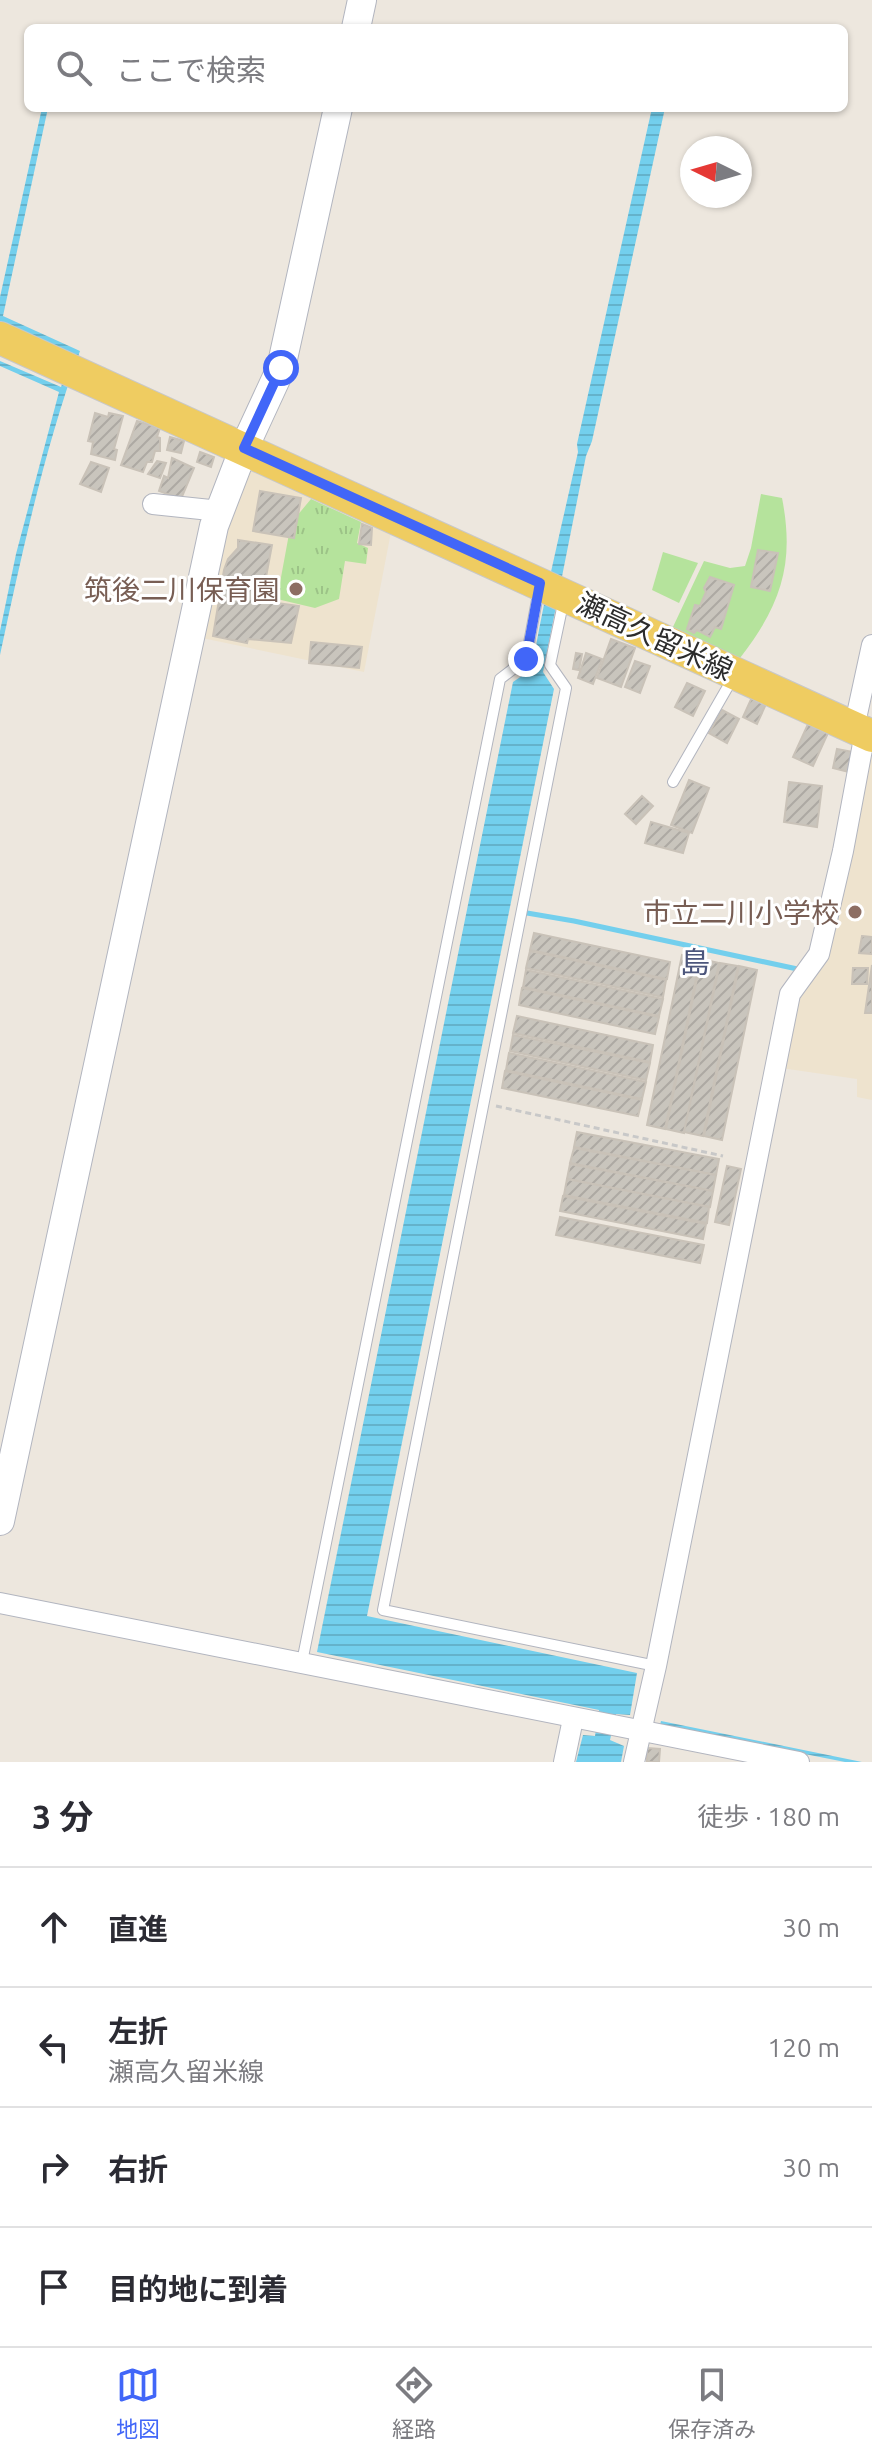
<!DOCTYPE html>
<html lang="ja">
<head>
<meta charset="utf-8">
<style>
	:root { --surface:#fff; --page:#f7f7f7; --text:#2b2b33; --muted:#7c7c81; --line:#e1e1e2; --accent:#4166f8 }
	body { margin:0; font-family:Ubuntu,"Noto Sans JP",sans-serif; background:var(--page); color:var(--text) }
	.compass { position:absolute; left:680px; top:136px; width:72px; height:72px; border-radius:50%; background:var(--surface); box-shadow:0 2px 6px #0004; rotate:275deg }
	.stop { position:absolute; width:24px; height:24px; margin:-18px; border:6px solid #4166f8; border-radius:50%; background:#fff }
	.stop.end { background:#4166f8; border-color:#fff; box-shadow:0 2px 8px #0008 }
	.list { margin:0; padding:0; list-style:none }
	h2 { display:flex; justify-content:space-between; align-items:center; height:104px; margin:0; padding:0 32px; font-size:34px }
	h2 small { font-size:26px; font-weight:400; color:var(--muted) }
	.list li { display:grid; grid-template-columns:52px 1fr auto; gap:24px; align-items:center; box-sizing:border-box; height:120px; padding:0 32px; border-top:2px solid var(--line) }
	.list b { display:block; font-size:30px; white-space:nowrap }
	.list p { margin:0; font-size:26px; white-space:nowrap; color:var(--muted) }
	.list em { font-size:26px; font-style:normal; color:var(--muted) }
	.icon { flex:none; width:44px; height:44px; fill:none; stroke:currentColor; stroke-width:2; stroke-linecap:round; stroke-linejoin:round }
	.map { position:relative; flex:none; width:872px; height:1762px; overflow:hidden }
	.search { position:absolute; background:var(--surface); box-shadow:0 2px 6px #0004; left:24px; right:24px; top:24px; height:88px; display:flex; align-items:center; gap:20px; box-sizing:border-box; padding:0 28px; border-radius:12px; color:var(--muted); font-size:30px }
	.sheet { height:584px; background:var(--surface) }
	nav { display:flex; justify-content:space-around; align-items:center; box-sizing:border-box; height:112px; border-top:2px solid var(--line); background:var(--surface); font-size:22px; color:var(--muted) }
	nav a { display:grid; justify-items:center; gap:4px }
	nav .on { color:var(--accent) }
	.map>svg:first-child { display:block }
	.education { fill:#eee3ce }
	.grass { fill:url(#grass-tufts) }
	.garden { fill:#b5e39c }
	.water { fill:url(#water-rules) }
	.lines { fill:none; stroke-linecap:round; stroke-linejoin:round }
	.stream { stroke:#73cfed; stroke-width:5 }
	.building { fill:url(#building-hatch); stroke:#c9c2b8; stroke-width:2 }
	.lane-casing { stroke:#b2b5bf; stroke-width:12 }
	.street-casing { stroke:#b2b5bf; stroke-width:22 }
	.secondary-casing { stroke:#b2b5bf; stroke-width:30 }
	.primary-casing { stroke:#c8c8c8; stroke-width:34 }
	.path { stroke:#c8c8c8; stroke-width:3; stroke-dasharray:6 4; stroke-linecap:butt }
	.lane { stroke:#fff; stroke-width:10 }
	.street { stroke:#fff; stroke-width:20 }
	.secondary { stroke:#fff; stroke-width:28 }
	.primary { stroke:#efcc61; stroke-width:32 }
	.route { stroke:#4166f8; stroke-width:10 }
	.education-dot { fill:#8d6e63; stroke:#fff; stroke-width:3 }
	.labels { text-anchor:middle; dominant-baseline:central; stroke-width:6; stroke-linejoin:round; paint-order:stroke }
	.education-label { font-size:28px; fill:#785e54; stroke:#fff; text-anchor:end }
	.street-label { font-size:28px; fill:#2c2c2c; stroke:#fff }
	.neighbourhood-label { font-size:30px; fill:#4c567c; stroke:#fff }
</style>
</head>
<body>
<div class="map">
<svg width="872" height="1762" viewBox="0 0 872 1762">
	<defs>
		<pattern id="grass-tufts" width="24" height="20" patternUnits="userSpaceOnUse" patternTransform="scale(2)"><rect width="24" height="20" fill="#b5e39c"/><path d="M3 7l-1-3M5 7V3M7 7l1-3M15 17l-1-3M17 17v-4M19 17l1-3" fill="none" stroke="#9cc387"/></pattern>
		<pattern id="water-rules" width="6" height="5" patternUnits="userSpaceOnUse" patternTransform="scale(2)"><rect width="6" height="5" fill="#73cfed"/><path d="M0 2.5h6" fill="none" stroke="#64b2cb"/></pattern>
		<pattern id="building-hatch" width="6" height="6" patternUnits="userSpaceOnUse" patternTransform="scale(2)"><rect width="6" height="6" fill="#c9c5bd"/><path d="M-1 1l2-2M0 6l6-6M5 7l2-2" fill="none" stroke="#ada9a3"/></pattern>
	</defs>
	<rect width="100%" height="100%" fill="#ede7de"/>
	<g class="education">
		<path d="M255 469 391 532 364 672 202 638 221 541 248 472Z"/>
		<path d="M869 751 872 753V1100L857 1097V1079L781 1068 793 1003 825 964 852 860Z"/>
	</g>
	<path class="grass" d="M311 499 361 522 357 543 368 548 366 564 345 561 339 599 315 608 277 599 291 523Z"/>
	<g class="garden">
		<path d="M761 494 782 498C795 564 781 605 740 658L672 629 704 561 730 568 745 566 751 548Z"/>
		<path d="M663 552 698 563 679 603 652 590Z"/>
	</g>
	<g class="water">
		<path d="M42 108H48L3 316 80 351C44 450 22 553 0 655V631L16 554 59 392 0 366V361L61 387 73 356 0 321V297Z"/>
		<path d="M652 108H665L592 441 586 456 543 672 554 689 367 1616 637 1673 630 1715 616 1714 610 1740 624 1746 621 1762H576L583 1735 595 1736 599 1710 317 1652 513 682 532 669C544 596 562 525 578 452L577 444Z"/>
		<path d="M661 1721 862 1762H845L660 1725Z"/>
	</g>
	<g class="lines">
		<path class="stream" d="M527 913 574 921 802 970"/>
	</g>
	<g class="building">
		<path d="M95 413 108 417 109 413 123 416 114 449 117 450 115 460 91 454 93 442 88 441Z"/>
		<path d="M137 421 160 428 157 437 160 438V451H155L152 462H147L143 472 121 465Z"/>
		<path d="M170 437 184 441 181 453 167 450Z"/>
		<path d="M200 452 214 457 211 467 197 462Z"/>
		<path d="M172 458 194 468 181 499 159 491 164 476 168 478Z"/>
		<path d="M157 461 166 463 160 478 148 474Z"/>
		<path d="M91 462 109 468 101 492 80 484Z"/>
		<path d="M260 491 301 498 294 538 253 531Z"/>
		<path d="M362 524 372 528 371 545 359 544Z"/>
		<path d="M238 540 272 545 263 593H271L270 602 299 606 291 643 248 639 247 643 213 636 224 570 228 559 238 548Z"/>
		<path d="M758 550 778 553 770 591 751 587Z"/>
		<path d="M710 577 734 585 721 629 715 627 710 637 697 630 694 633 687 629 695 605 700 606 706 592 704 588Z"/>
		<path d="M611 639 635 648 621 687 597 678Z"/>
		<path d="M311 642 362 647 359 668 309 663Z"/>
		<path d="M576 653 582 654 579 670 573 669Z"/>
		<path d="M586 653 602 659 593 684 578 678Z"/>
		<path d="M635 661 650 666 640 693 625 687Z"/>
		<path d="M687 683 705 691 693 716 675 707Z"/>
		<path d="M752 697 766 704 757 724 743 717Z"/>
		<path d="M722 710 739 719 727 743 709 733Z"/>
		<path d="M808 724 828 733 813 766 793 757Z"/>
		<path d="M837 749 853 752 849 772 833 768Z"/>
		<path d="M689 780 709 788 692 833 671 825Z"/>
		<path d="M789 782 822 786 817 827 784 822Z"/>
		<path d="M642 796 653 806 636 824 625 814Z"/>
		<path d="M651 822 689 833 683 853 645 843Z"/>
		<path d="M534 933 670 962 667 979 530 950Z"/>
		<path d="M862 936 872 937V954L859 953Z"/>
		<path d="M530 951 666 980 663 997 526 968Z"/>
		<path d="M682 955 700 959 665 1129 647 1125Z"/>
		<path d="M701 959 719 963 684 1133 666 1129Z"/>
		<path d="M720 963 738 966 703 1136 684 1132Z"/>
		<path d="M872 965V1013H865Z"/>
		<path d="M739 966 757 970 722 1140 704 1136Z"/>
		<path d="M853 968H868L867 984H852Z"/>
		<path d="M526 970 663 999 659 1016 523 987Z"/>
		<path d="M522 988 659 1017 655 1034 519 1005Z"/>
		<path d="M517 1016 653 1045 650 1062 513 1033Z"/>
		<path d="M513 1035 650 1063 646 1080 510 1051Z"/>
		<path d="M509 1053 646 1082 642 1099 506 1070Z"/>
		<path d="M505 1071 642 1100 638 1116 502 1088Z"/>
		<path d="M577 1132 719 1159 716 1175 574 1147Z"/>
		<path d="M574 1148 716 1175 713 1191 570 1163Z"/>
		<path d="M570 1164 713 1191 710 1207 567 1179Z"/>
		<path d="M727 1166 741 1169 729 1225 715 1222Z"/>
		<path d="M567 1179 709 1207 707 1223 564 1195Z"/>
		<path d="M563 1196 706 1224 703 1239 560 1211Z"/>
		<path d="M560 1217 704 1245 700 1263 556 1235Z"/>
		<path d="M647 1748 660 1749 659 1762H647Z"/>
	</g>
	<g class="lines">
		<g class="lane-casing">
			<g id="lane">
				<path d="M564 599 550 665 566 688 383 1610 656 1666"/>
				<path d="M673 782 734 676"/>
				<path d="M302 1662 500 679 526 659 539 589"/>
			</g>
		</g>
		<g class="street-casing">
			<g id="street">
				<path d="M153 504 220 511"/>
				<path d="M854 728 872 645"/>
				<path d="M0 1603C267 1655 532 1710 799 1762"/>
				<path d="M564 1762 573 1719"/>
				<path d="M634 1762 656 1666 790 994 819 954 843 851 865 733"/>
			</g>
		</g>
		<g class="secondary-casing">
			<g id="secondary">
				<path d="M356 28 362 0"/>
				<path d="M0 1521 214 526 244 448 281 368 338 108"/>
			</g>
		</g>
		<g class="primary-casing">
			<path id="primary" d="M0 338 872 736"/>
		</g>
		<path class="path" d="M496 1106 723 1156"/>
		<use href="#lane" class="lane"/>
		<use href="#street" class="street"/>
		<use href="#secondary" class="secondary"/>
		<use href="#primary" class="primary"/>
	</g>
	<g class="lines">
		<path class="route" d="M281 368 244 448 540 583 526 659"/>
	</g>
	<g class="education-dot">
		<circle cx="296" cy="589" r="8"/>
		<circle cx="855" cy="912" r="8"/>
	</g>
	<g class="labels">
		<g class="education-label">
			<text x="280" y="589">筑後二川保育園</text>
			<text x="839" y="912">市立二川小学校</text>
		</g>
		<g class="street-label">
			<text transform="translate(655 636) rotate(25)">瀬高久留米線</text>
		</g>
		<g class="neighbourhood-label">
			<text x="695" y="962">島</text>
		</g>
	</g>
</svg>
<svg class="compass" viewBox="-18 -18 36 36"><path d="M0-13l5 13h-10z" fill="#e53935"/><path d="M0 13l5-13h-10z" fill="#7c7c81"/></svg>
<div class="stop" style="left:281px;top:368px"></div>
<div class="stop end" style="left:526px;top:659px"></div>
<div class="search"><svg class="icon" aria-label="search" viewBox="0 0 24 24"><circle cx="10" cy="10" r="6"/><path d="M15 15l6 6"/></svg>ここで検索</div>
</div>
<section class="sheet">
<h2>3 分<small>徒歩 · 180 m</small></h2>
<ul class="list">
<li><svg class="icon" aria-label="ahead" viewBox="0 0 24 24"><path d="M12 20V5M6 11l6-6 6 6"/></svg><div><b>直進</b></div><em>30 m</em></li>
<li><svg class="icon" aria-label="left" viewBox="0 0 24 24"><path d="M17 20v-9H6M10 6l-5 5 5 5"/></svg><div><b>左折</b><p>瀬高久留米線</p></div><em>120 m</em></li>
<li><svg class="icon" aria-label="right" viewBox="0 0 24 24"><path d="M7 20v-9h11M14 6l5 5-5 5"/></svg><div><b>右折</b></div><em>30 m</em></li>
<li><svg class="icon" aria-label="arrive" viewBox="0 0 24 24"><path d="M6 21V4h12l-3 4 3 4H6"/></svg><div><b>目的地に到着</b></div></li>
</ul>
</section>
<nav>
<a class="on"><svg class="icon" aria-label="map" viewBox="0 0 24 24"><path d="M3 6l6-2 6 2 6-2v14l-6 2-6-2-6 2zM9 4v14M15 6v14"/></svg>地図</a>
<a><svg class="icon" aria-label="directions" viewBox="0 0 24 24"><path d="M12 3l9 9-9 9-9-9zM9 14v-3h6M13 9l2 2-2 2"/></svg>経路</a>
<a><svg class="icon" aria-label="saved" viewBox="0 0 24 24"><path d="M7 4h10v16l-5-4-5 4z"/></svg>保存済み</a>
</nav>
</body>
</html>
